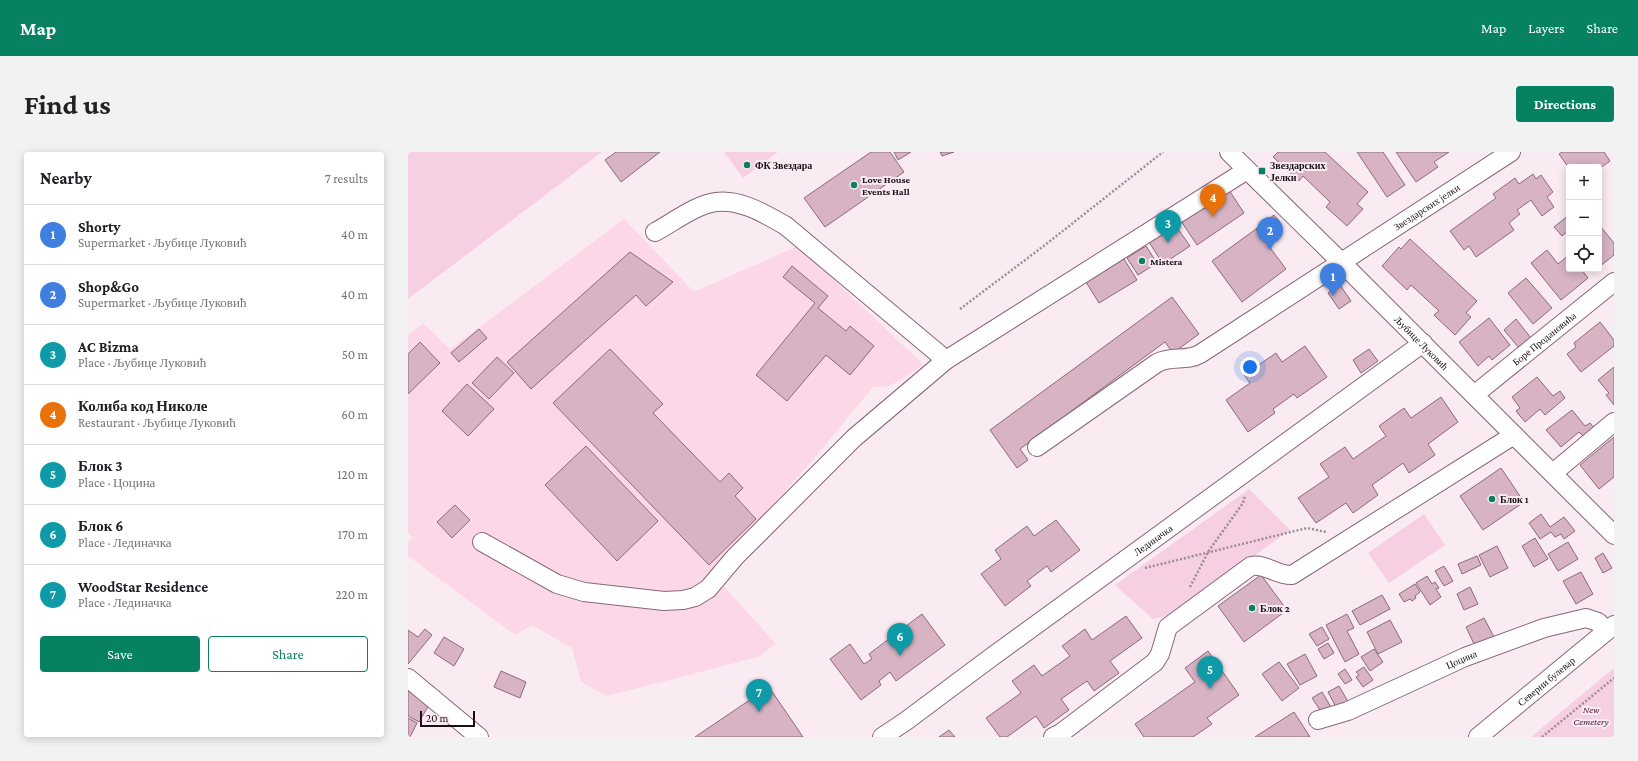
<!DOCTYPE html>
<html lang="en">
<head>
<meta charset="utf-8">
<style>
	:root { --surface:#fff; --page:#f2f2f2; --text:#202124; --muted:#757577; --line:#e0e0e0; --accent:#068161 }
	body { margin:0; font-family:"Crimson Pro",serif; background:var(--page); color:var(--text) }
	.controls { position:absolute; right:12px; top:12px; display:grid; overflow:hidden; border-radius:4px; box-shadow:0 2px 10px #0003 }
	.controls button { width:36px; height:36px; display:grid; place-items:center; padding:0; border:0; border-bottom:1px solid var(--line); background:var(--surface); color:var(--text); font:20px sans-serif }
	.scale { position:absolute; left:12px; bottom:10px; width:55px; box-sizing:border-box; padding-left:4px; border:2px solid #1b0e15; border-top:0; font-size:11px; line-height:14px; white-space:nowrap; color:#1b0e15; -webkit-text-stroke:3px #faebf2; paint-order:stroke }
	.you { position:absolute; left:842px; top:215px; width:14px; height:14px; margin:-10px; border:3px solid #fff; border-radius:50%; background:#1a73e8; box-shadow:0 0 0 6px #1a73e833 }
	.badge { display:grid; place-items:center; width:26px; height:26px; border-radius:50%; background:var(--accent); color:#fff; font-size:13px; font-weight:700 }
	.pin { position:absolute; translate:-50% -33px; filter:drop-shadow(0 1px 2px #0008) }
	.pin::after { content:''; position:absolute; top:21px; width:14px; height:12px; background:inherit; clip-path:polygon(0 0,100% 0,50% 100%) }
	.list { margin:0; padding:0; list-style:none }
	h2 { display:flex; justify-content:space-between; align-items:center; height:52px; margin:0; padding:0 16px; font-size:17px }
	h2 small { font-size:13px; font-weight:400; color:var(--muted) }
	.list li { display:grid; grid-template-columns:26px 1fr auto; gap:12px; align-items:center; box-sizing:border-box; height:60px; padding:0 16px; border-top:1px solid var(--line) }
	.list b { display:block; font-size:15px; white-space:nowrap }
	.list p { margin:0; font-size:13px; white-space:nowrap; color:var(--muted) }
	.list em { font-size:13px; font-style:normal; color:var(--muted) }
	.actions { display:flex; gap:8px; padding:12px 16px }
	.actions a { flex:1; padding:9px 0; border:1px solid var(--accent); border-radius:4px; text-align:center; font-size:14px; color:var(--accent) }
	.actions .main { background:var(--accent); color:#fff }
	.icon { flex:none; width:22px; height:22px; fill:none; stroke:currentColor; stroke-width:2; stroke-linecap:round; stroke-linejoin:round }
	.map { position:relative; flex:none; width:1206px; height:585px; overflow:hidden; border-radius:4px }
	header { display:flex; align-items:center; gap:24px; box-sizing:border-box; height:56px; padding:0 20px; background:var(--accent); color:#fff }
	header strong { font-size:19px }
	nav { display:flex; gap:22px; margin-inline-start:auto; font-size:14px }
	.intro { display:flex; align-items:center; justify-content:space-between; box-sizing:border-box; height:96px; padding:0 24px }
	h1 { margin:0; font-size:28px }
	.button { padding:10px 18px; border-radius:4px; background:var(--accent); color:#fff; font-size:14px; font-weight:700 }
	main { display:flex; gap:24px; padding:0 24px }
	aside { flex:1; background:var(--surface); border-radius:4px; box-shadow:0 2px 10px #0003 }
	.map>svg:first-child { display:block }
	.built { fill:#fbd7e8 }
	.green { fill:#f7cfe3 }
	.building { fill:#d7b3c4; stroke:#8c6a7b }
	.lines { fill:none; stroke-linecap:round; stroke-linejoin:round }
	.minor-casing { stroke:#886777; stroke-width:20 }
	.path { stroke:#9b8d94; stroke-width:2.5; stroke-dasharray:2 2; stroke-linecap:butt }
	.minor { stroke:#fff; stroke-width:18 }
	.poi-dot { fill:#068161; stroke:#faebf2; stroke-width:1.5 }
	.labels { text-anchor:middle; dominant-baseline:central; stroke-width:4; stroke-linejoin:round; paint-order:stroke }
	.poi-label { font-size:10px; font-weight:bold; fill:#1b0e15; stroke:#faebf2; text-anchor:start }
	.street-label { font-size:10px; fill:#1b0e15; stroke:#faebf2 }
	.park-label { font-size:10px; font-style:italic; fill:#4e1437; stroke:#faebf2 }
</style>
</head>
<body>
<header>
<strong>Map</strong>
<nav><a>Map</a><a>Layers</a><a>Share</a></nav>
</header>
<div class="intro"><h1>Find us</h1><a class="button">Directions</a></div>
<main>
<aside>
<h2>Nearby<small>7 results</small></h2>
<ul class="list">
<li><span class="badge" style="background:#3f7fe0">1</span><div><b>Shorty</b><p>Supermarket · Љубице Луковић</p></div><em>40 m</em></li>
<li><span class="badge" style="background:#3f7fe0">2</span><div><b>Shop&amp;Go</b><p>Supermarket · Љубице Луковић</p></div><em>40 m</em></li>
<li><span class="badge" style="background:#0f9aa8">3</span><div><b>AC Bizma</b><p>Place · Љубице Луковић</p></div><em>50 m</em></li>
<li><span class="badge" style="background:#e8710a">4</span><div><b>Колиба код Николе</b><p>Restaurant · Љубице Луковић</p></div><em>60 m</em></li>
<li><span class="badge" style="background:#0f9aa8">5</span><div><b>Блок 3</b><p>Place · Цоцина</p></div><em>120 m</em></li>
<li><span class="badge" style="background:#0f9aa8">6</span><div><b>Блок 6</b><p>Place · Лединачка</p></div><em>170 m</em></li>
<li><span class="badge" style="background:#0f9aa8">7</span><div><b>WoodStar Residence</b><p>Place · Лединачка</p></div><em>220 m</em></li>
</ul>
<div class="actions"><a class="main">Save</a><a>Share</a></div>
</aside>
<div class="map">
<svg width="1206" height="585" viewBox="0 0 1206 585">
	<rect width="100%" height="100%" fill="#faebf2"/>
	<path class="built" d="M216 67 286 140 390 94 516 213 482 234 465 235 403 310 304 421 368 492 350 505 199 544 173 530 164 496 124 473 107 483 0 404V390L5 386 0 381V184L15 171 42 197Z"/>
	<g class="green">
		<path d="M0 0H194L0 147Z"/>
		<path d="M316 0H370L335 26Z"/>
		<path d="M841 337 882 378 766 462 745 467 707 433Z"/>
		<path d="M1016 362 1037 393 981 431 960 401Z"/>
		<path d="M1206 516V585H1123Z"/>
	</g>
	<g class="building">
		<path d="M208 0H252L213 30 197 8Z"/>
		<path d="M463 0H482L496 20 417 75 396 46Z"/>
		<path d="M486 0H503L490 8Z"/>
		<path d="M532 0H546L534 4Z"/>
		<path d="M870 0H917L960 40 949 52 955 57 939 74 918 55 922 50 895 24 891 29 865 5Z"/>
		<path d="M949 0H975L997 33 979 45Z"/>
		<path d="M988 0H1041L1026 10 1030 15 1008 30Z"/>
		<path d="M1154 0H1196L1202 9 1191 17V15H1161V16L1151 2Z"/>
		<path d="M1125 22 1128 27 1133 23 1145 40 1139 45 1146 55 1134 64 1123 48 1109 58 1112 62 1101 71 1106 78 1068 105 1061 94 1056 98 1042 79 1088 46 1085 42 1107 26 1111 32Z"/>
		<path d="M821 38 836 61 789 93 773 69Z"/>
		<path d="M866 63 872 70 853 84 848 77Z"/>
		<path d="M1161 63V78L1154 84 1146 75Z"/>
		<path d="M765 70 782 94 755 112 739 87Z"/>
		<path d="M1192 74 1206 91V103L1191 115V75Z"/>
		<path d="M848 77 878 117 834 150 804 109Z"/>
		<path d="M1002 87 1069 149 1058 161 1063 165 1047 183 1026 163 1031 159 1003 133 999 138 974 114 991 95 993 97Z"/>
		<path d="M738 94 749 111 730 123 719 106Z"/>
		<path d="M1139 98 1150 112 1161 103V117H1173L1180 126 1153 148 1123 111Z"/>
		<path d="M222 100 265 130 238 154 228 143 123 237 99 210Z"/>
		<path d="M716 107 729 128 691 151 678 130Z"/>
		<path d="M384 114 420 144 410 156 438 179 442 174 466 194 442 223 418 203 379 249 348 223 407 151 375 125Z"/>
		<path d="M1118 126 1144 156 1125 172 1100 141Z"/>
		<path d="M932 133 943 149 931 157 920 141Z"/>
		<path d="M764 145 791 182 765 201 757 190 612 297 620 308 609 316 582 278Z"/>
		<path d="M1081 166 1102 193 1084 208 1081 204 1070 214 1051 190Z"/>
		<path d="M1108 167 1123 186 1111 196 1096 178Z"/>
		<path d="M1192 170 1206 188V194L1173 220 1159 202 1168 195 1166 191Z"/>
		<path d="M71 177 79 186 51 210 43 201Z"/>
		<path d="M12 190 32 211 0 242V202Z"/>
		<path d="M897 194 919 225 889 246 886 242 865 257 867 261 840 280 818 248 842 231 836 223 868 201 874 210Z"/>
		<path d="M202 197 255 252 245 261 312 330 321 321 335 336 327 344 348 367 301 413 145 251Z"/>
		<path d="M961 197 970 209 953 221 945 208Z"/>
		<path d="M89 205 106 221 81 247 64 231Z"/>
		<path d="M1206 215V253L1198 243 1201 241 1190 228Z"/>
		<path d="M1129 225 1145 244 1152 239 1157 246 1137 263 1132 257 1117 270 1108 259 1112 256 1104 245Z"/>
		<path d="M59 232 86 257 60 284 34 259Z"/>
		<path d="M1033 245 1050 270 1020 292 1027 303 1001 321 995 311 964 333 970 343 945 361 938 351 908 371 890 346 921 325 912 312 937 295 945 307 978 284 971 274 996 256 1003 266Z"/>
		<path d="M1164 258 1177 274 1182 271 1186 276 1176 285 1171 280 1153 295 1138 278Z"/>
		<path d="M1206 285V325L1191 337 1172 313Z"/>
		<path d="M178 294 250 369 209 409 137 333Z"/>
		<path d="M1093 316 1116 350 1075 378 1052 344Z"/>
		<path d="M47 353 62 368 44 386 29 370Z"/>
		<path d="M1133 362 1142 375 1156 365 1167 379 1156 387 1153 382 1147 385 1143 380 1132 387 1121 371Z"/>
		<path d="M648 368 672 398 643 420 639 414 619 429 623 434 597 454 573 422 593 407 587 398 619 374 626 384Z"/>
		<path d="M1127 386 1140 407 1126 415 1114 394Z"/>
		<path d="M1160 390 1170 407 1150 419 1140 402Z"/>
		<path d="M1089 394 1100 416 1082 425 1071 403Z"/>
		<path d="M1195 401 1204 416 1195 421 1187 406Z"/>
		<path d="M1069 404 1073 413 1054 422 1050 412Z"/>
		<path d="M1036 414 1045 429 1036 434 1027 419Z"/>
		<path d="M1173 420 1185 442 1168 452 1155 429Z"/>
		<path d="M853 423 879 458 836 490 810 454Z"/>
		<path d="M1019 424 1024 432 1027 430 1031 436 1028 437 1033 445 1022 453 1008 431Z"/>
		<path d="M1007 432 1012 440 1007 444 1008 446 1004 449 1002 447 996 450 991 442Z"/>
		<path d="M1062 435 1070 452 1056 458 1049 442Z"/>
		<path d="M974 443 982 457 952 473 944 459Z"/>
		<path d="M514 462 537 493 488 529 482 520 471 529 473 533 453 548 422 507 442 492 456 512 464 507 461 502Z"/>
		<path d="M939 462 946 476 939 479 951 502 937 510 918 473Z"/>
		<path d="M718 464 734 486 702 509 711 521 686 539 679 529 653 547 661 558 636 576 628 564 599 585H592L578 566 613 541 604 529 626 513 634 524 662 504 654 494 677 477 684 488Z"/>
		<path d="M1076 466 1086 485 1067 494 1058 475Z"/>
		<path d="M982 468 994 490 970 502 959 480Z"/>
		<path d="M914 475 921 487 909 494 901 482Z"/>
		<path d="M17 477 24 483 0 512V478L10 485Z"/>
		<path d="M36 485 56 497 46 514 26 501Z"/>
		<path d="M920 491 926 501 916 507 910 497Z"/>
		<path d="M966 497 975 510 962 519 953 505Z"/>
		<path d="M800 499 831 543 799 566 804 572 785 585H736L727 572 787 530 777 516Z"/>
		<path d="M897 502 909 524 892 533 879 512Z"/>
		<path d="M871 510 891 536 874 549 854 522Z"/>
		<path d="M956 515 965 528 955 535 948 525 951 523 948 520Z"/>
		<path d="M937 517 944 528 937 532 930 522Z"/>
		<path d="M93 519 118 530 112 546 86 535Z"/>
		<path d="M931 534 942 553 930 559 920 540Z"/>
		<path d="M361 535 395 585H287Z"/>
		<path d="M0 539 22 551 11 570 0 564Z"/>
		<path d="M914 540 923 555 914 561 904 546Z"/>
		<path d="M886 560 902 585H847Z"/>
		<path d="M0 566 9 571 2 585H0Z"/>
		<path d="M541 578 547 585H531Z"/>
	</g>
	<g class="lines">
		<g class="minor-casing">
			<g id="minor">
				<path id="s1" d="M821 0 933 110 1206 383"/>
				<path d="M247 80C264 71 289 52 308 50 333 47 357 62 378 74L538 208"/>
				<path id="s2" d="M1066 243 1206 130"/>
				<path id="s3" d="M629 295 749 211C764 203 778 210 792 202L1103 0"/>
				<path d="M1145 321 1206 270"/>
				<path d="M74 390 149 432 176 440 256 449 275 448 287 445 300 437 327 405 446 286 538 208 839 18"/>
				<path d="M0 526 71 585"/>
				<path id="s4" d="M910 568 940 559 1057 505 1136 476 1178 466 1190 470 1198 479"/>
				<path id="s5" d="M474 585 498 569 581 507 1015 191"/>
				<path d="M645 585 653 581 747 510 752 502 760 475 843 414C858 411 869 424 884 423L1106 283"/>
				<path id="s6" d="M1070 585 1206 473"/>
			</g>
		</g>
		<g class="path">
			<path d="M552 157 637 93 755 0"/>
			<path d="M737 416 899 376 918 380"/>
			<path d="M782 435 800 400 835 351 837 344"/>
			<path d="M1134 585 1206 526"/>
		</g>
		<use href="#minor" class="minor"/>
	</g>
	<g class="poi-dot">
		<circle cx="339" cy="13" r="4"/>
		<rect x="850" y="15" width="8" height="8" rx="2"/>
		<circle cx="446" cy="33" r="4"/>
		<circle cx="734" cy="109" r="4"/>
		<circle cx="1084" cy="347" r="4"/>
		<circle cx="844" cy="456" r="4"/>
	</g>
	<g class="labels">
		<g class="poi-label">
			<text x="347" y="13">ФК Звездара</text>
			<text x="862" y="13">Звездарских<tspan x="862" dy="12">Јелки</tspan></text>
			<text x="454" y="27">Love House<tspan x="454" dy="12">Events Hall</tspan></text>
			<text x="742" y="109">Mistera</text>
			<text x="1092" y="347">Блок 1</text>
			<text x="852" y="456">Блок 2</text>
		</g>
		<g class="street-label">
			<text stroke="none"><textPath href="#s3" startOffset="461">Звездарских јелки</textPath></text>
			<text stroke="none"><textPath href="#s2" startOffset="90">Боре Продановића</textPath></text>
			<text stroke="none"><textPath href="#s1" startOffset="271">Љубице Луковић</textPath></text>
			<text stroke="none"><textPath href="#s5" startOffset="335">Лединачка</textPath></text>
			<text stroke="none"><textPath href="#s4" startOffset="156">Цоцина</textPath></text>
			<text stroke="none"><textPath href="#s6" startOffset="88">Северни булевар</textPath></text>
		</g>
		<g class="park-label">
			<text x="1183" y="557">New<tspan x="1183" dy="12">Cemetery</tspan></text>
		</g>
	</g>
</svg>
<div class="controls">
<button>+</button>
<button>−</button>
<button><svg class="icon" aria-label="locate" viewBox="0 0 24 24"><circle cx="12" cy="12" r="6"/><path d="M12 2v4M12 18v4M2 12h4M18 12h4"/></svg></button>
</div>
<div class="scale">20 m</div>
<div class="you"></div>
<div class="pin badge" style="left:925px;top:144px;background:#3f7fe0">1</div>
<div class="pin badge" style="left:862px;top:98px;background:#3f7fe0">2</div>
<div class="pin badge" style="left:760px;top:91px;background:#0f9aa8">3</div>
<div class="pin badge" style="left:805px;top:65px;background:#e8710a">4</div>
<div class="pin badge" style="left:802px;top:537px;background:#0f9aa8">5</div>
<div class="pin badge" style="left:492px;top:504px;background:#0f9aa8">6</div>
<div class="pin badge" style="left:351px;top:560px;background:#0f9aa8">7</div>
</div>
</main>
</body>
</html>
